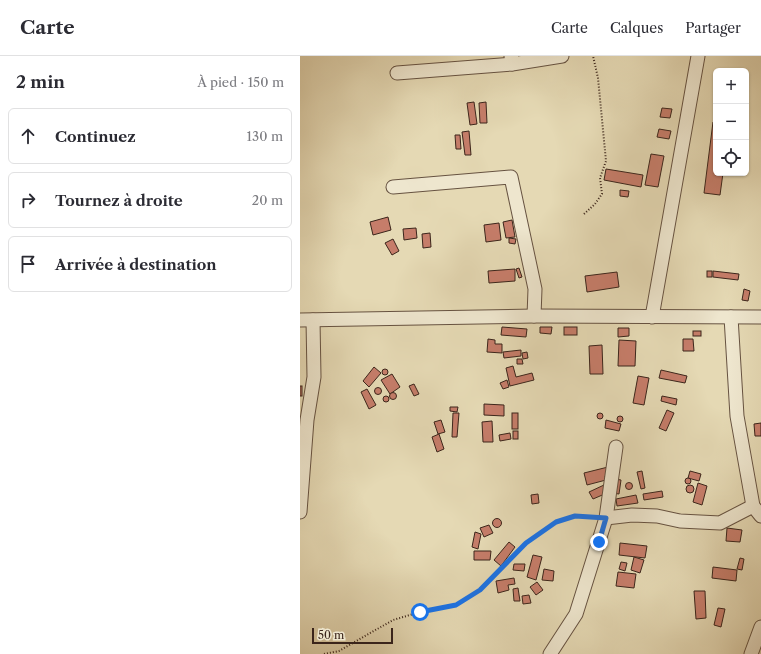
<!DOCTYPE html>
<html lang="fr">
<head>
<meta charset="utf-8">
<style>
	:root { --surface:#fff; --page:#f7f7f7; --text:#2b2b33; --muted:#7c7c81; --line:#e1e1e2 }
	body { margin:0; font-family:"Libre Caslon Text",serif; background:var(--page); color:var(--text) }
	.controls { position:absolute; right:12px; top:12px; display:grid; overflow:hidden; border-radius:6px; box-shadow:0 1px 3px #0004 }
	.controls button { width:36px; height:36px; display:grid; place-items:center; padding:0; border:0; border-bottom:1px solid var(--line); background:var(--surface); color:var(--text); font:20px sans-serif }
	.scale { position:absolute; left:12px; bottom:10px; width:81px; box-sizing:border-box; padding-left:4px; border:2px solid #3b251b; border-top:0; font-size:11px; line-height:14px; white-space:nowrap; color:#3b251b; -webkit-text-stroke:3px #eee6ce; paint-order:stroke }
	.stop { position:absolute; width:12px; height:12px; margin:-9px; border:3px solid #1a73e8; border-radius:50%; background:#fff }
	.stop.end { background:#1a73e8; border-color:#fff; box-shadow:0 1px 4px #0008 }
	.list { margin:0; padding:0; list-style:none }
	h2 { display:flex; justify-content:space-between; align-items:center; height:52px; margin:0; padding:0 16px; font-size:17px }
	h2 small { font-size:13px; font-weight:400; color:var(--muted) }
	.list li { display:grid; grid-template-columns:26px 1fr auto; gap:12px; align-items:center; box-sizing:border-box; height:56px; margin:0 8px 8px; padding:0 8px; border:1px solid var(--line); border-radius:6px }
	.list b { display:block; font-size:15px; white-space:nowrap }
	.list em { font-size:13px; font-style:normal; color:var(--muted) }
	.icon { flex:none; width:22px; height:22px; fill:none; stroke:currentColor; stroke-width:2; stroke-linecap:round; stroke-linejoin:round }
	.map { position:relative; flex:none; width:461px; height:598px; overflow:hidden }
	header { display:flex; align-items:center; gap:24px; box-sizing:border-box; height:56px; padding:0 20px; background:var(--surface); border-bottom:1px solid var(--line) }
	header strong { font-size:19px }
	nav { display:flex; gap:22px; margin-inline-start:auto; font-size:14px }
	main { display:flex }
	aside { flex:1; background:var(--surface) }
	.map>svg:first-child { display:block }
	.building { fill:#c67d6a; stroke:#3b251b }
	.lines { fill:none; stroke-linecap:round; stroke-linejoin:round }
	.minor-casing { stroke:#665241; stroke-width:15 }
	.path { stroke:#3b251b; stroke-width:2; stroke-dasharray:1 2; stroke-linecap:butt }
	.minor { stroke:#eee6ce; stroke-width:13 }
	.route { stroke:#1a73e8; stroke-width:5 }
</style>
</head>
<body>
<header>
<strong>Carte</strong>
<nav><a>Carte</a><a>Calques</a><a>Partager</a></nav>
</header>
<main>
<aside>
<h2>2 min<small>À pied · 150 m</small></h2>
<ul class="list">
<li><svg class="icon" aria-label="ahead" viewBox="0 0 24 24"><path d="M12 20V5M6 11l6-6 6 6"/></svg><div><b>Continuez</b></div><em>130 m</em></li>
<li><svg class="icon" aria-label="right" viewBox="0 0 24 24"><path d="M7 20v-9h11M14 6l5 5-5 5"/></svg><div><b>Tournez à droite</b></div><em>20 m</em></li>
<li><svg class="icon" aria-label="arrive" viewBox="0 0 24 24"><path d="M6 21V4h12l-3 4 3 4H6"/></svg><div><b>Arrivée à destination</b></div></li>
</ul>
</aside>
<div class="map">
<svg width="461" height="598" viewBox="0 0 461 598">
	<rect width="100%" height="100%" fill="#e5d9b4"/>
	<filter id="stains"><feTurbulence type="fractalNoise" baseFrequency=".005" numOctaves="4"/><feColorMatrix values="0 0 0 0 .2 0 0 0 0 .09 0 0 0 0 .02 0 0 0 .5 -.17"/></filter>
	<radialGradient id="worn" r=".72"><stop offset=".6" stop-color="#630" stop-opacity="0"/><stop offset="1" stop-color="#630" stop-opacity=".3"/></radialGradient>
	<g class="building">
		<path d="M174 46 177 68 170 69 167 47Z"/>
		<path d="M186 46 187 67H180L179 47Z"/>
		<path d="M362 52 372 53 370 62 360 61Z"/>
		<path d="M413 66H416V117H423L420 139 404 137Z"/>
		<path d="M359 73 371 75 369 83 357 81Z"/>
		<path d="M169 75 171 99H165L162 76Z"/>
		<path d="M155 79H160L161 93H156Z"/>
		<path d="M351 98 364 100 358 131 345 129Z"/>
		<path d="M306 113 343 119 341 131 304 124Z"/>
		<path d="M320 134 329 135 328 141 320 140Z"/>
		<path d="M88 161 91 174 73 179 70 166Z"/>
		<path d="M212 164 215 181 206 182 203 166Z"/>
		<path d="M199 167 201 184 186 186 184 169Z"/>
		<path d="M116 172 117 182 104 184 103 173Z"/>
		<path d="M130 177 131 191 123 192 122 178Z"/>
		<path d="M209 182 216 183 215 188 209 187Z"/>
		<path d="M93 183 99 195 92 199 85 187Z"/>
		<path d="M219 212 222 221 219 222 216 213Z"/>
		<path d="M215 213V225L189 227 188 215Z"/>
		<rect x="407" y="215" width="5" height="6"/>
		<path d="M413 215 439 218 438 224 413 221Z"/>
		<path d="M317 216 319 231 287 236 285 220Z"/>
		<path d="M444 233 450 235 448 245 442 244Z"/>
		<path d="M202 271 227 273 226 281 201 279Z"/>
		<path d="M240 271H252L251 278 240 277Z"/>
		<rect x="264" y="271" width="13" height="8"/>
		<path d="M318 272H329V280L318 281Z"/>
		<rect x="393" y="275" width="8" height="5"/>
		<path d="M188 283 195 284V288H202V297L187 296Z"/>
		<path d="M383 283H393L394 295H383Z"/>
		<path d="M319 284 336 285 335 310H318Z"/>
		<path d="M302 289 303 318H290L289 290Z"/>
		<path d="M221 294V300L204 302 203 296Z"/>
		<path d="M227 296 228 302 223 303 222 297Z"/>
		<path d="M217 303H222L223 308H217Z"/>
		<path d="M213 310 216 321 232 317 234 324 210 330 206 312Z"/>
		<path d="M74 311 81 317 69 331 63 325Z"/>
		<circle cx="85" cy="316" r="3"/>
		<path d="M361 314 387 320 385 327 359 322Z"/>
		<path d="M92 318 100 331 90 338 81 324Z"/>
		<path d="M338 320 349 322 344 349 333 347Z"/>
		<path d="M207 324 209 331 203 333 200 327Z"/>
		<path d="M114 328 119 338 114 340 109 330Z"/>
		<rect x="0" y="330" width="2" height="10"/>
		<circle cx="78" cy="335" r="3.5"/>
		<path d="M67 333 76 349 69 353 61 336Z"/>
		<circle cx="93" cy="340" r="3.5"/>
		<path d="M362 340 377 343 376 349 361 345Z"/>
		<circle cx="86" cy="343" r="3"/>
		<path d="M184 348 204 349V360L184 359Z"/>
		<path d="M150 351H158L157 356 150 355Z"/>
		<path d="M367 354 374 357 366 375 359 372Z"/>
		<circle cx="300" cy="360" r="3"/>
		<path d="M153 357H159L157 381H152Z"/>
		<rect x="212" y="357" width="6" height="16"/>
		<circle cx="320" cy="363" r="3"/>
		<path d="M141 364 145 376 138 378 134 366Z"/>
		<path d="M306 364 321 368 319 375 305 372Z"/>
		<path d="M192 365 193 386H183L182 366Z"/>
		<path d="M461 367V380H455L454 368Z"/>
		<rect x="213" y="375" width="5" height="8"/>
		<path d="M210 377 211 383 200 385 199 379Z"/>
		<path d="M139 378 144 393 137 396 132 381Z"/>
		<path d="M308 411 310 419 305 420 306 424 287 429 284 417Z"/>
		<path d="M342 415 345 432 341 433 337 416Z"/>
		<path d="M390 415 401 418 399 425 388 422Z"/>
		<circle cx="388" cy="425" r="3"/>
		<path d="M315 423 321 424 319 438 312 437Z"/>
		<circle cx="329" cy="430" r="3.5"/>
		<path d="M398 427 407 430 402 449 393 446Z"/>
		<circle cx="390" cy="433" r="4"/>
		<path d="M304 429 307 437 293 443 289 436Z"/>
		<path d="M362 435 363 441 344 444 343 438Z"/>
		<path d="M238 438 239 447 232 448 231 439Z"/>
		<path d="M336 439 338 447 317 450 316 443Z"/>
		<circle cx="197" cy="467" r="4.5"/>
		<path d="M189 469 193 477 184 481 180 472Z"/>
		<path d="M427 472 442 474 440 486 426 485Z"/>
		<path d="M175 476 181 478 178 493 172 491Z"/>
		<path d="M209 486 215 491 201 510 194 504Z"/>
		<path d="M320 487 347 490 345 502 319 499Z"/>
		<path d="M174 495H191L190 504H174Z"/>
		<path d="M233 499 242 501 236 524 227 521Z"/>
		<path d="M334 501 344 504 340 517 331 514Z"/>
		<path d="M440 502 444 503 442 514 437 513Z"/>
		<path d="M321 506 327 507 325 515 319 513Z"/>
		<path d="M214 508H225L224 515 213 514Z"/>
		<path d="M413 511 437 514 436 525 412 522Z"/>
		<path d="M244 513 254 515 253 525 242 524Z"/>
		<path d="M318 516 336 518 334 532 316 530Z"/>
		<path d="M214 522 215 528 208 529 209 534 198 537 196 525Z"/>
		<path d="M237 526 243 534 236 539 230 531Z"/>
		<path d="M218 532 220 545H214L213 533Z"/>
		<path d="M394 535H405L406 562 396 563Z"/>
		<path d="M229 539 231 547 223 548 222 540Z"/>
		<path d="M418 552 425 553 421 571 414 569Z"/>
	</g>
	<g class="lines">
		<g class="minor-casing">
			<g id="minor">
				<path d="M211 0 212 8 262 0"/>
				<path d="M97 17 212 8"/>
				<path d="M93 131 211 121 235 233 234 260"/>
				<path d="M352 261 398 0"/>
				<path d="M431 261 437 360 453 450 461 460"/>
				<path d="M0 264 234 260 461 261"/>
				<path d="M0 456 7 364 14 321 13 264"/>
				<path d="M306 462 332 459 357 460 380 465 420 467 453 450"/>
				<path d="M250 598 276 558 306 462 316 391"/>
				<path d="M451 598 461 571"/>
			</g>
		</g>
		<g class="path">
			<path d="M284 158 295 148 302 138 300 122 306 105 298 22 293 0"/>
			<path d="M24 598 39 595 93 564 120 556 156 549 179 534 226 487 256 466 275 459 294 461"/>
		</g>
		<use href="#minor" class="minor"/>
	</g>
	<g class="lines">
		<path class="route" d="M120 556 156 549 180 534 226 487 256 466 275 460 306 462 299 486"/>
	</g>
	<rect width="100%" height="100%" filter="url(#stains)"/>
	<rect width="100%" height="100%" fill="url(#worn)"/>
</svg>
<div class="controls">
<button>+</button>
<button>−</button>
<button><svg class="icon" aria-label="locate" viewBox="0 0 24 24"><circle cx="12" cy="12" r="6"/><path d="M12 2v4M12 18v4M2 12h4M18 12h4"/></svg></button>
</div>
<div class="scale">50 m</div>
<div class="stop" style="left:120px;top:556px"></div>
<div class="stop end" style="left:299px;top:486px"></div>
</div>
</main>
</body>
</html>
